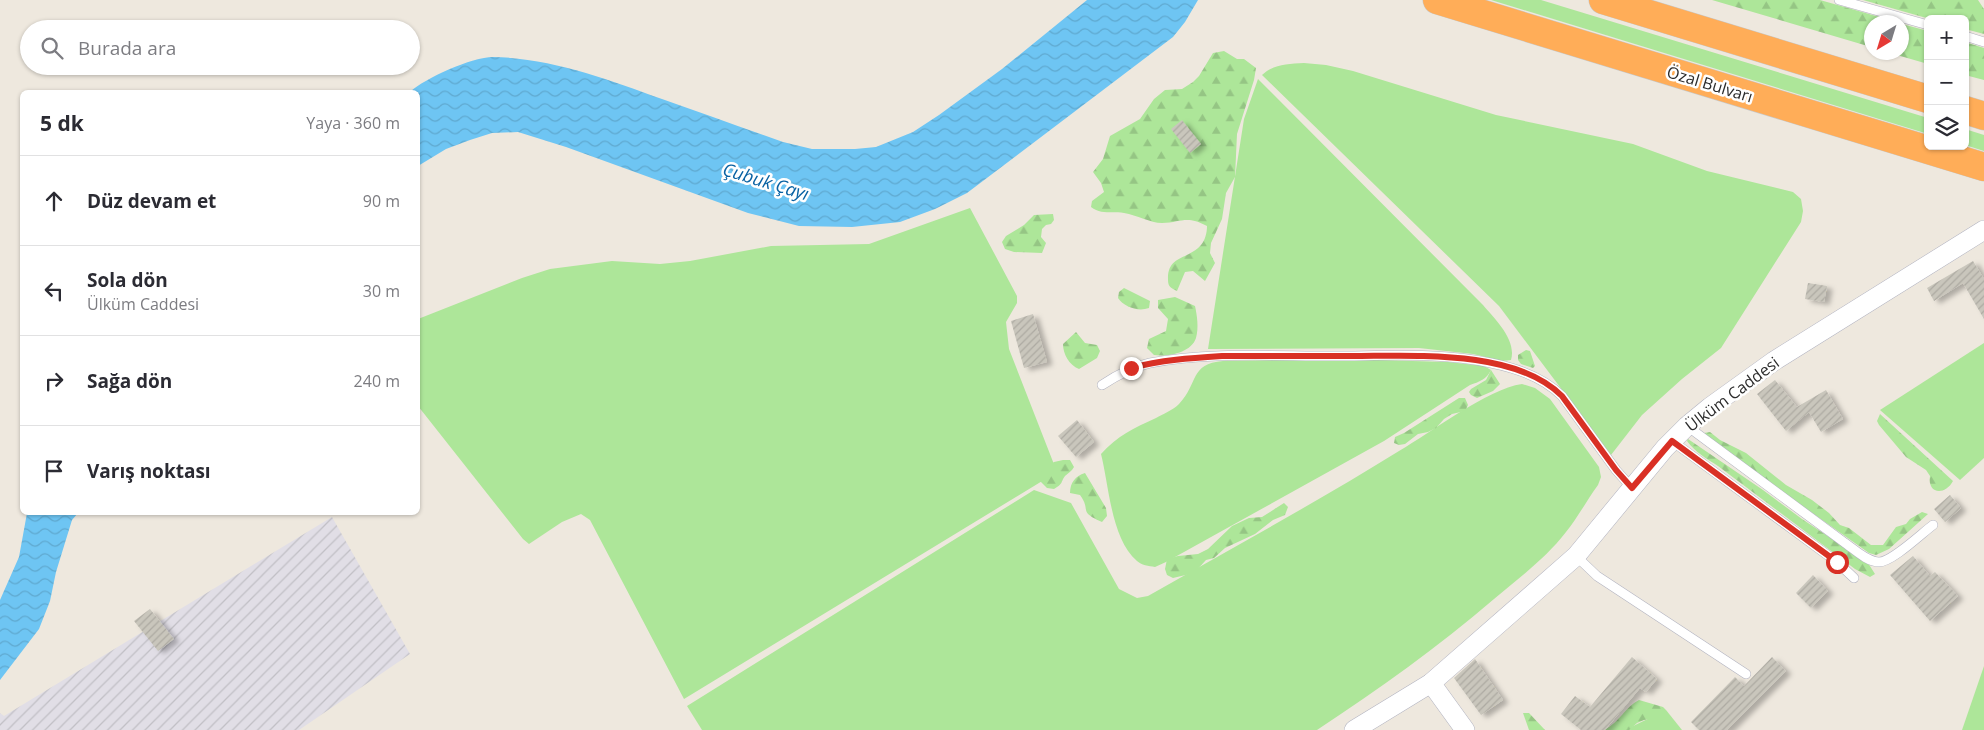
<!DOCTYPE html>
<html lang="tr">
<head>
<meta charset="utf-8">
<style>
	:root { --surface:#fff; --page:#f7f7f7; --text:#2b2b33; --muted:#7c7c81; --line:#e1e1e2 }
	body { margin:0; font-family:"Open Sans",sans-serif; background:var(--page); color:var(--text) }
	.controls { position:absolute; right:15px; top:15px; display:grid; overflow:hidden; border-radius:8px; box-shadow:0 1px 4px #0004 }
	.controls button { width:45px; height:45px; display:grid; place-items:center; padding:0; border:0; border-bottom:1px solid var(--line); background:var(--surface); color:var(--text); font:25px sans-serif }
	.compass { position:absolute; left:1864px; top:15px; width:45px; height:45px; border-radius:50%; background:var(--surface); box-shadow:0 1px 4px #0004; rotate:218deg }
	.stop { position:absolute; width:15px; height:15px; margin:-11px; border:4px solid #d93025; border-radius:50%; background:#fff }
	.stop.end { background:#d93025; border-color:#fff; box-shadow:0 1px 5px #0008 }
	.list { margin:0; padding:0; list-style:none }
	h2 { display:flex; justify-content:space-between; align-items:center; height:65px; margin:0; padding:0 20px; font-size:21px }
	h2 small { font-size:16px; font-weight:400; color:var(--muted) }
	.list li { display:grid; grid-template-columns:32px 1fr auto; gap:15px; align-items:center; box-sizing:border-box; height:90px; padding:0 20px; border-top:1px solid var(--line) }
	.list b { display:block; font-size:19px; white-space:nowrap }
	.list p { margin:0; font-size:16px; white-space:nowrap; color:var(--muted) }
	.list em { font-size:16px; font-style:normal; color:var(--muted) }
	.icon { flex:none; width:28px; height:28px; fill:none; stroke:currentColor; stroke-width:2; stroke-linecap:round; stroke-linejoin:round }
	.map { position:relative; flex:none; width:1984px; height:730px; overflow:hidden }
	.search { position:absolute; background:var(--surface); box-shadow:0 1px 4px #0004; left:20px; top:20px; width:400px; height:55px; display:flex; align-items:center; gap:12px; box-sizing:border-box; padding:0 18px; border-radius:28px; color:var(--muted); font-size:19px }
	.panel { position:absolute; background:var(--surface); box-shadow:0 1px 4px #0004; left:20px; top:90px; width:400px; height:425px; border-radius:8px }
	.map>svg:first-child { display:block }
	.industrial { fill:url(#industrial-furrows) }
	.grass { fill:#ade699 }
	.forest { fill:url(#forest-firs) }
	.water { fill:url(#water-waves) }
	.building { fill:url(#building-hatch); filter:url(#shadow) }
	.lines { fill:none; stroke-linecap:round; stroke-linejoin:round }
	.lane-casing { stroke:#b2b3c0; stroke-width:10 }
	.street-casing { stroke:#b2b3c0; stroke-width:20 }
	.highway-casing { stroke:#c8c8c8; stroke-width:29 }
	.lane { stroke:#fff; stroke-width:9 }
	.street { stroke:#fff; stroke-width:19 }
	.highway { stroke:#ffad58; stroke-width:28 }
	.route { stroke:#d93025; stroke-width:6 }
	.labels { text-anchor:middle; dominant-baseline:central; stroke-width:5; stroke-linejoin:round; paint-order:stroke }
	.street-label { font-size:16px; fill:#2c2c2c; stroke:#fff }
	.water-label { font-size:18px; font-style:italic; fill:#0962a3; stroke:#fff }
</style>
</head>
<body>
<div class="map">
<svg width="1984" height="730" viewBox="0 0 1984 730">
	<defs>
		<pattern id="industrial-furrows" width="10" height="10" patternUnits="userSpaceOnUse" patternTransform="scale(1.25)"><rect width="10" height="10" fill="#e1dee6"/><path d="M-1 1l2-2M0 10L10 0M9 11l2-2" fill="none" stroke="#c1bfc5"/></pattern>
		<pattern id="forest-firs" width="22" height="20" patternUnits="userSpaceOnUse" patternTransform="scale(1.25)"><rect width="22" height="20" fill="#ade699"/><path d="M5 1l3.5 6h-7zM16 11l3.5 6h-7z" fill="#95c584"/></pattern>
		<pattern id="water-waves" width="16" height="10" patternUnits="userSpaceOnUse" patternTransform="scale(1.25)"><rect width="16" height="10" fill="#6ec5f3"/><path d="M0 5q4-4 8 0t8 0" fill="none" stroke="#5fa9d0"/></pattern>
		<pattern id="building-hatch" width="6" height="6" patternUnits="userSpaceOnUse" patternTransform="scale(1.25)"><rect width="6" height="6" fill="#c9c6bc"/><path d="M-1 1l2-2M0 6l6-6M5 7l2-2" fill="none" stroke="#adaaa2"/></pattern>
		<filter id="shadow"><feDropShadow dx="5.5" dy="3" stdDeviation="2.5" flood-color="#0004"/></filter>
	</defs>
	<rect width="100%" height="100%" fill="#eee8de"/>
	<path class="industrial" d="M332 517 410 654 299 730H0V713L4 716Z"/>
	<g class="grass">
		<path d="M1491 0H1541L1928 118V134Z"/>
		<path d="M1304 63 1326 65 1353 71 1496 115 1633 144 1707 171 1793 192 1801 199 1803 211 1801 222 1721 348 1682 379 1642 415 1611 455 1499 306 1262 75C1274 64 1287 64 1304 63Z"/>
		<path d="M1258 79 1483 305C1495 319 1517 340 1511 360L1502 361 1473 354 1419 348 1208 349 1244 119Z"/>
		<path d="M1965 129 1984 135V151L1965 145Z"/>
		<path d="M970 208 1017 296V303L1006 322 1009 349 1057 472 684 699 590 520 581 514 562 522 529 544 523 539 418 406V319L522 278 550 269 612 261 660 264 690 261 771 246 869 244Z"/>
		<path d="M1984 343V458L1960 480 1880 410Z"/>
		<path d="M1342 359 1448 362 1484 366 1491 370C1487 379 1479 382 1470 385L1384 441 1166 562 1155 567C1149 566 1141 565 1137 561 1111 539 1109 485 1101 454 1117 436 1134 428 1156 418 1163 414 1173 410 1179 404 1199 383 1189 364 1223 361Z"/>
		<path d="M1522 384 1535 388 1550 399 1599 467 1601 477 1598 485C1587 500 1578 517 1566 532 1546 558 1519 578 1494 599 1438 647 1379 689 1317 730H702L687 706 1034 490 1071 503 1119 589 1137 598 1148 596C1232 548 1317 502 1399 451 1432 432 1487 389 1522 384Z"/>
		<path d="M1984 666V730H1962Z"/>
		<path d="M1666 710 1682 730H1625Z"/>
	</g>
	<g class="forest">
		<path d="M1712 0H1820L1897 22H1872L1871 47Z"/>
		<path d="M1863 0H1978L1984 9V34L1965 29V19H1930Z"/>
		<path d="M1902 24 1928 31V64L1890 53 1902 52Z"/>
		<path d="M1965 42 1984 48V80L1965 75Z"/>
		<path d="M1224 51 1237 59H1244L1256 68 1254 80 1237 134 1235 177 1226 193 1222 219 1211 243 1210 253 1215 263 1205 281 1193 271 1185 272 1177 291C1171 288 1168 287 1168 280 1167 255 1188 260 1201 245 1205 240 1207 233 1207 226 1187 215 1182 222 1162 223 1150 223 1137 215 1124 213 1112 211 1101 215 1091 207L1092 201 1104 192 1101 183 1093 172 1103 159 1110 136 1140 119 1154 99 1165 90 1182 89 1193 82 1199 76 1213 53Z"/>
		<path d="M1053 214 1054 220 1051 224 1046 225 1042 229 1041 237 1046 243 1042 253 1014 252 1005 249 1002 242 1006 236 1024 225 1034 215Z"/>
		<path d="M1124 288 1150 301 1149 308C1138 312 1124 307 1118 298L1119 292Z"/>
		<path d="M1175 297 1195 306C1197 315 1199 328 1196 338 1191 353 1168 357 1154 355L1147 348 1149 339 1166 331 1168 319 1158 308V300Z"/>
		<path d="M1076 332 1085 343 1097 345 1100 351 1097 358 1079 369C1069 365 1063 354 1063 344Z"/>
		<path d="M1526 350 1530 351 1535 366 1533 368 1521 364 1518 360V355Z"/>
		<path d="M1491 370 1500 384 1493 391 1477 398 1471 395 1469 392 1471 389 1486 380Z"/>
		<path d="M1459 398H1465L1468 405 1465 411 1452 414 1444 419 1436 428 1428 432 1418 434 1405 444 1399 445 1394 443 1395 437 1404 433Z"/>
		<path d="M1880 414 1953 481C1945 496 1927 494 1930 476L1926 470 1906 457 1879 425 1877 421Z"/>
		<path d="M1710 432 1720 440 1746 453 1786 485 1812 500 1829 513 1840 525 1849 528 1871 545H1883L1896 527 1906 524 1910 519 1922 512 1928 514 1889 549 1876 555 1869 553 1706 438 1704 433Z"/>
		<path d="M1688 439 1763 490 1802 519 1868 563 1875 574 1870 577 1855 569 1718 466C1707 459 1695 452 1687 441Z"/>
		<path d="M1063 460H1070L1074 467C1072 471 1068 473 1065 476 1060 483 1064 483 1054 489L1047 488 1040 481 1042 471 1054 462Z"/>
		<path d="M1085 473 1106 508 1107 516 1102 522C1077 511 1092 511 1080 495L1070 493C1070 483 1075 476 1085 473Z"/>
		<path d="M1284 503 1288 507 1285 515 1273 520 1255 534 1225 548 1214 558 1206 560 1194 573 1173 578 1167 575 1165 569 1167 559 1178 556 1198 554 1208 549 1232 526 1249 518 1262 517Z"/>
		<path d="M1639 700 1663 707 1666 710 1664 717 1644 720 1637 723 1629 730H1604C1620 722 1625 707 1639 700Z"/>
		<path d="M1523 713H1529L1545 730H1529Z"/>
	</g>
	<g class="water">
		<path d="M1087 0H1198L1185 22 1173 37 967 193 935 209 900 222 852 227 799 226 748 213 566 147 518 132 492 133 470 140 446 149 418 166V92H410C425 78 472 57 493 57 551 58 607 79 662 99 702 113 743 128 783 142L812 149H855L876 147 913 132 939 115 1002 69Z"/>
		<path d="M27 513H78L72 520 56 572 50 601 39 629 0 680V600L19 557Z"/>
	</g>
	<g class="building">
		<path d="M1182 120 1201 144 1190 153 1171 129Z"/>
		<path d="M1973 261 1984 279V319L1963 283 1934 301 1927 288Z"/>
		<path d="M1808 283 1827 286 1824 302 1805 299Z"/>
		<path d="M1033 314 1047 362 1024 368 1011 321Z"/>
		<path d="M1775 380 1797 407 1826 390 1843 419 1821 432 1809 412 1786 431 1757 394Z"/>
		<path d="M1077 420 1094 442 1076 457 1058 436Z"/>
		<path d="M1950 495 1961 508 1945 522 1934 509Z"/>
		<path d="M1913 556 1930 576 1935 572 1958 596 1930 621 1890 575Z"/>
		<path d="M1813 575 1828 591 1811 608 1796 593Z"/>
		<path d="M150 609 174 639 158 651 134 621Z"/>
		<path d="M1632 657 1657 679 1646 692 1640 688 1605 730H1581L1561 714 1575 696 1590 707Z"/>
		<path d="M1772 657 1786 671 1727 730H1699L1691 722 1735 677 1744 686Z"/>
		<path d="M1475 659 1503 700 1481 715 1454 678Z"/>
	</g>
	<g class="lines">
		<g class="lane-casing">
			<g id="lane">
				<path d="M1839 0 1928 25"/>
				<path d="M1965 36 1984 42"/>
				<path d="M1102 385C1117 375 1132 367 1150 363 1209 352 1271 356 1332 356 1384 356 1439 352 1491 363 1516 368 1543 377 1562 396L1616 470 1632 488"/>
				<path d="M1687 426 1845 543C1854 549 1867 562 1879 562 1892 562 1922 533 1933 525"/>
				<path d="M1672 441 1837 562 1854 578"/>
				<path d="M1576 556 1597 576 1746 674"/>
			</g>
		</g>
		<g class="street-casing">
			<g id="street">
				<path d="M1431 683 1465 730"/>
				<path d="M1354 730 1431 683 1576 556 1665 448 1687 426 1710 407 1774 361 1984 230"/>
			</g>
		</g>
		<g class="highway-casing">
			<g id="highway">
				<path d="M1437 0 1984 167"/>
				<path d="M1603 0 1928 99"/>
				<path d="M1965 110 1984 116"/>
			</g>
		</g>
		<use href="#lane" class="lane"/>
		<use href="#street" class="street"/>
		<use href="#highway" class="highway"/>
	</g>
	<g class="lines">
		<path class="route" d="M1131 368C1161 360 1191 358 1222 356 1266 356 1309 356 1352 356 1415 356 1515 349 1562 396L1616 470 1632 488 1672 441 1837 562"/>
	</g>
	<g class="labels">
		<g class="street-label">
			<text transform="translate(1710 84) rotate(17)">Özal Bulvarı</text>
			<text transform="translate(1732 394) rotate(-37)">Ülküm Caddesi</text>
		</g>
		<g class="water-label">
			<text transform="translate(766 181) rotate(17)">Çubuk Çayı</text>
		</g>
	</g>
</svg>
<div class="controls">
<button>+</button>
<button>−</button>
<button><svg class="icon" aria-label="layers" viewBox="0 0 24 24"><path d="M12 4l9 5-9 5-9-5zM3 14l9 5 9-5"/></svg></button>
</div>
<svg class="compass" viewBox="-18 -18 36 36"><path d="M0-13l5 13h-10z" fill="#e53935"/><path d="M0 13l5-13h-10z" fill="#7c7c81"/></svg>
<div class="stop" style="left:1837px;top:562px"></div>
<div class="stop end" style="left:1131px;top:368px"></div>
<div class="search"><svg class="icon" aria-label="search" viewBox="0 0 24 24"><circle cx="10" cy="10" r="6"/><path d="M15 15l6 6"/></svg>Burada ara</div>
<section class="panel">
<h2>5 dk<small>Yaya · 360 m</small></h2>
<ul class="list">
<li><svg class="icon" aria-label="ahead" viewBox="0 0 24 24"><path d="M12 20V5M6 11l6-6 6 6"/></svg><div><b>Düz devam et</b></div><em>90 m</em></li>
<li><svg class="icon" aria-label="left" viewBox="0 0 24 24"><path d="M17 20v-9H6M10 6l-5 5 5 5"/></svg><div><b>Sola dön</b><p>Ülküm Caddesi</p></div><em>30 m</em></li>
<li><svg class="icon" aria-label="right" viewBox="0 0 24 24"><path d="M7 20v-9h11M14 6l5 5-5 5"/></svg><div><b>Sağa dön</b></div><em>240 m</em></li>
<li><svg class="icon" aria-label="arrive" viewBox="0 0 24 24"><path d="M6 21V4h12l-3 4 3 4H6"/></svg><div><b>Varış noktası</b></div></li>
</ul>
</section>
</div>
</body>
</html>
